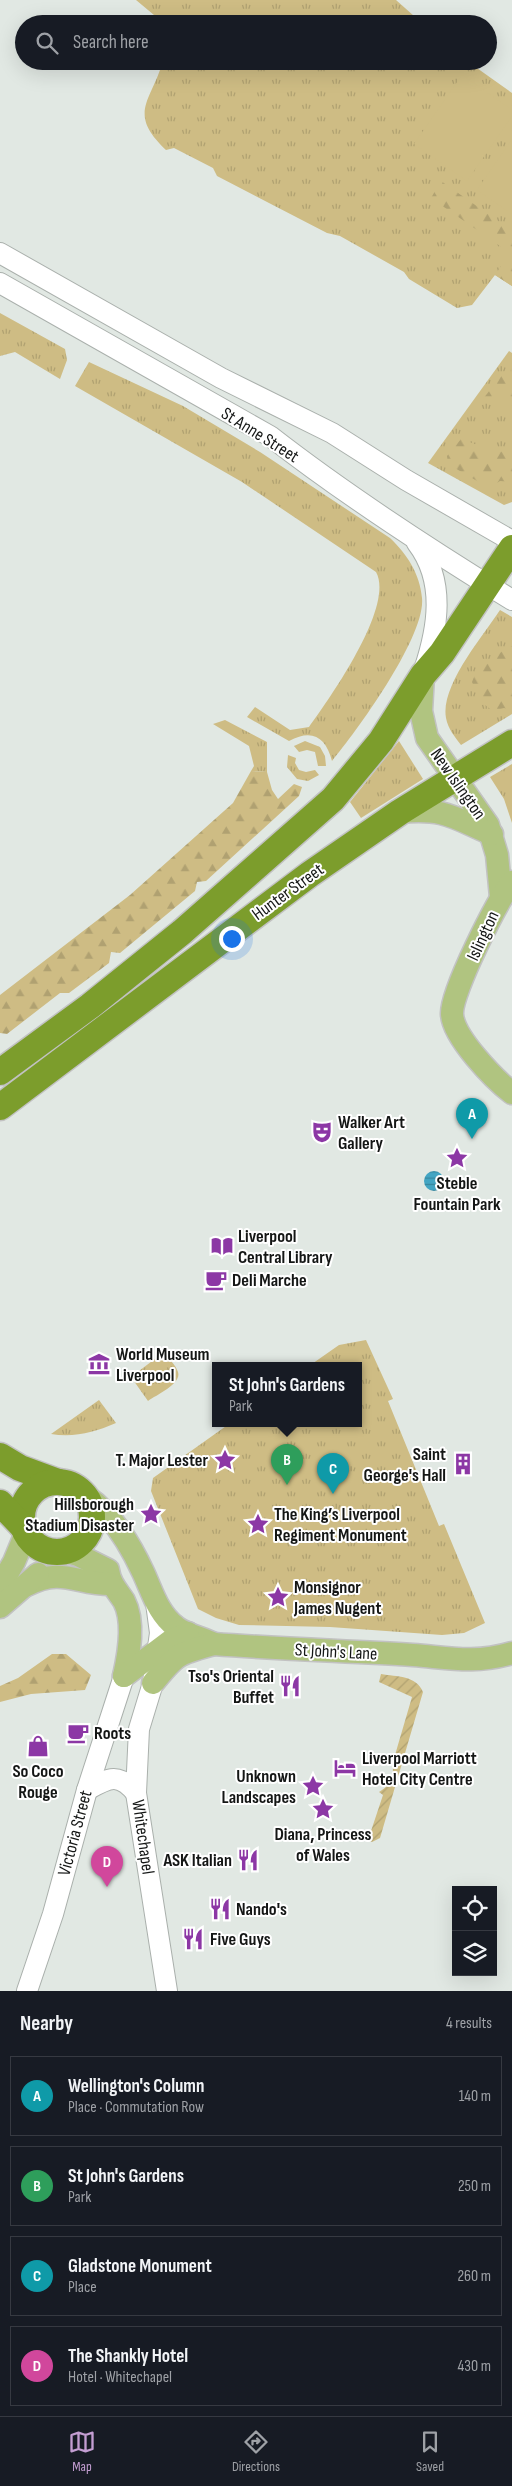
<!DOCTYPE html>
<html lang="en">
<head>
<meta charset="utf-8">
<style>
	:root { --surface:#171b24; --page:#242831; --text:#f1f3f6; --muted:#9ea1a6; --line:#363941; --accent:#c49ed2 }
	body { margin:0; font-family:"Sofia Sans Condensed",sans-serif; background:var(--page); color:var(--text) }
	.controls { position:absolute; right:15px; bottom:15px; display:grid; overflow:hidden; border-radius:0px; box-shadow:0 5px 20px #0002 }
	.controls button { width:45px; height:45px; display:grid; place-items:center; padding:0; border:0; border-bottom:1px solid var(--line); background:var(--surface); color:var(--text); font:25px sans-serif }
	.you { position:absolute; left:231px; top:938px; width:18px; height:18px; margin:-12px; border:4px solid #fff; border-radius:50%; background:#1a73e8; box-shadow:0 0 0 8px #1a73e833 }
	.badge { display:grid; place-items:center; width:32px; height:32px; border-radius:50%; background:var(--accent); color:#fff; font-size:16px; font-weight:700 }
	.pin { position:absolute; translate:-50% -41px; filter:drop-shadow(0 1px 2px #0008) }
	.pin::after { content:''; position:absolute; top:26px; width:18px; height:15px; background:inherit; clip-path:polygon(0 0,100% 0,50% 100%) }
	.popup { position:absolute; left:212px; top:1362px; width:150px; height:65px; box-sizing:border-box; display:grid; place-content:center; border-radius:0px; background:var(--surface); filter:drop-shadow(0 1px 4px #0005); font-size:16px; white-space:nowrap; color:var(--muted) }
	.popup b { font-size:19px; color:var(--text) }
	.popup::after { content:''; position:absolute; left:50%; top:100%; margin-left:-10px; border:10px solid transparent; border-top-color:var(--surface) }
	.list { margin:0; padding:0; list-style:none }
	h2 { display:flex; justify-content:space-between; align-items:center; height:65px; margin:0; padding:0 20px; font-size:21px }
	h2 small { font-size:16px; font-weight:400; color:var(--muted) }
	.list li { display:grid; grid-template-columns:32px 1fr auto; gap:15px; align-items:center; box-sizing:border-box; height:80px; margin:0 10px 10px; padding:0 10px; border:1px solid var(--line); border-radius:0px }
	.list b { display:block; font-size:19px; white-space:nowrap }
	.list p { margin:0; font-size:16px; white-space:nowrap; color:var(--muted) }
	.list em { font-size:16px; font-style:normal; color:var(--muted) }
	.icon { flex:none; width:28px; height:28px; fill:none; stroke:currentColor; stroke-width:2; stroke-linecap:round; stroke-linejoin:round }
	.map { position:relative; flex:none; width:512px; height:1991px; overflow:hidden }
	.search { position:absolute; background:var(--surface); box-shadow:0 5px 20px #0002; left:15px; right:15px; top:15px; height:55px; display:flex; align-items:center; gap:12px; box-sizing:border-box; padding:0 18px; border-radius:28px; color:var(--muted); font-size:19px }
	.sheet { height:425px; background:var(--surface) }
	nav { display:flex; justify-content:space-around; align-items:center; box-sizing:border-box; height:70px; border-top:1px solid var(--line); background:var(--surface); font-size:14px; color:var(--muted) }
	nav a { display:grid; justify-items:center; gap:2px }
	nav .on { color:var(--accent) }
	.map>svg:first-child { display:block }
	.grass { fill:url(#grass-tufts) }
	.forest { fill:url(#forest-firs) }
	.garden { fill:url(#garden-furrows) }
	.pitch { fill:#cebc84 }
	.water { fill:url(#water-rules) }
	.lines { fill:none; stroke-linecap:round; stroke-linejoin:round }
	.secondary-casing { stroke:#aab0ac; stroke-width:22 }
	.primary-casing { stroke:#c2c2c2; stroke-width:25 }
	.highway-casing { stroke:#c2c2c2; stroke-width:29 }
	.secondary { stroke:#fff; stroke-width:20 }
	.primary { stroke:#b0c480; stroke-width:22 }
	.highway { stroke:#7c9d2c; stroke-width:26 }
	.labels { text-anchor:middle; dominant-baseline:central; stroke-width:4; stroke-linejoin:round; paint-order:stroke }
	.street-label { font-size:18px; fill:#141615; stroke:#fff }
	.poi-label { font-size:18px; font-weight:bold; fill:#141615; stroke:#fff; text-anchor:start }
</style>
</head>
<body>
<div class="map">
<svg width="512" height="1991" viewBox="0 0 512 1991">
	<defs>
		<pattern id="grass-tufts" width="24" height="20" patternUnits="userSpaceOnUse" patternTransform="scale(1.25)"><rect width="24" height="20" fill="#cebc84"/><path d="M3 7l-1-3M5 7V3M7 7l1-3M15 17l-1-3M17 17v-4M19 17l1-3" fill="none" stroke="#b0a171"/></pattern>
		<pattern id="forest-firs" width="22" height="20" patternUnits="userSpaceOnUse" patternTransform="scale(1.25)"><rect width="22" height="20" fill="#cebc84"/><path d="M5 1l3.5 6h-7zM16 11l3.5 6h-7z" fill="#b0a171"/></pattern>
		<pattern id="garden-furrows" width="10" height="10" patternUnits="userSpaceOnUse" patternTransform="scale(1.25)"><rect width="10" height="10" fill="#cebc84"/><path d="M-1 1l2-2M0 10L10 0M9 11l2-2" fill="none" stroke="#b0a171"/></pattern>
		<pattern id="water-rules" width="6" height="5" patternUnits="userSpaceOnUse" patternTransform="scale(1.25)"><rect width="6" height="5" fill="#43a5c3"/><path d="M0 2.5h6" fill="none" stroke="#37859d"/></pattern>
	</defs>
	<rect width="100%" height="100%" fill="#e1e8e3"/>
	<g class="grass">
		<path d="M136 0H396L423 24H161L160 20Z"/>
		<path d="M163 61H467L512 93V286L495 275 472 305 457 308 409 279 404 272 340 236 327 233 217 176 213 168 174 148 166 150C127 113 151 102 163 61Z"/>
		<path d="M0 313 65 349 67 360 60 379 15 352 0 356Z"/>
		<path d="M509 351 512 353V502L504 505 428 463Z"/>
		<path d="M89 362 183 406 260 452 390 538C407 554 420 574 422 598 426 636 357 731 332 761 326 738 313 728 289 741L247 717 255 707 290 730 309 727C330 698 395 606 376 572L242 482 75 386Z"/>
		<path d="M500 610 512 617V714L461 745C455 737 448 729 446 718 440 686 483 636 500 610Z"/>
		<path d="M225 720 267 742V772L251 771 254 766 249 746 213 724Z"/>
		<path d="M305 741 320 747 325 756 326 766H318L315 752 307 750 299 752 294 746Z"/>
		<path d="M399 741 423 779 361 818 350 802Z"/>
		<path d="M288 755 296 758 295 763 299 770 306 772 315 770 319 775 308 781 297 779 287 767Z"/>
		<path d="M512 764V823L504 799 490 777Z"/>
		<path d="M366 1340 393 1399 388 1401 439 1526 444 1524 485 1623 464 1633 442 1635 330 1627 239 1625 216 1618 198 1609 151 1491 153 1478 229 1424H358V1366H309L339 1345Z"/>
		<path d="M164 1352C168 1358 176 1365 178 1372 182 1384 156 1395 148 1401L131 1377Z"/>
		<path d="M99 1400 116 1423C95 1432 74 1438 51 1434Z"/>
	</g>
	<g class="forest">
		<path d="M441 181 512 231V286L495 275 510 253 431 198Z"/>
		<path d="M511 363 512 399H483Z"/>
		<path d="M461 439 491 450 512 453V482L500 481 489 488 448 464 447 456Z"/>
		<path d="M512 646V711L504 708 493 711 480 701 472 682 478 667C491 662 499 651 512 646Z"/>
		<path d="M251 771 267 772 272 790 278 799 294 784 302 787 299 796 206 881 197 882 195 891 120 953 111 952 109 963 69 993H60L7 1034 0 1033V995L130 895 233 803Z"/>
		<path d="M52 1654H66L91 1675 85 1690 31 1694 0 1702V1686L18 1678Z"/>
	</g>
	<path class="garden" d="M381 1674C397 1677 416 1675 423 1692L380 1838 372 1842 368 1840 383 1795 379 1792C393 1784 396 1771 390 1757L391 1754 395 1755 412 1697 379 1682Z"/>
	<g class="pitch">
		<path d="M462 75 512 110V116L467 181 414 144Z"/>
		<path d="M512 139V214L477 190Z"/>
	</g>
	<circle class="water" cx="434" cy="1181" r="10"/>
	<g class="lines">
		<g class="secondary-casing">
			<g id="secondary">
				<path d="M0 253 221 378 332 433 406 480 512 541"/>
				<path d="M0 283 270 436C347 496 429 549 512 600"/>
				<path d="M417 543C446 581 438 628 424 670"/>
				<path d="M156 1603 160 1633 153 1683 139 1729 136 1793 167 1991"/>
				<path d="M87 1790C109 1778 118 1772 136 1793"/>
				<path d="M27 1991 53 1914 87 1790 124 1676"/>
			</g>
		</g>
		<g class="primary-casing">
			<g id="primary">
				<path d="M423 675 421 711 427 738 488 825 497 855 501 897"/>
				<path d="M400 812C446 808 452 817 492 834"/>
				<path d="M512 882C497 901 451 992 452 1014 453 1037 494 1079 512 1093"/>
				<path d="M86 1496C111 1513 130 1544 143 1572 152 1591 158 1614 176 1627 186 1635 203 1638 214 1644"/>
				<path d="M65 1551 78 1555 108 1570C110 1584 117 1590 124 1601 135 1622 129 1654 124 1676"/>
				<path d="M27 1585C62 1567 76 1584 110 1584"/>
				<path d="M0 1586 14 1562 26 1533"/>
				<path d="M0 1607 38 1574"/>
				<path d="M124 1676 169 1642 188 1633"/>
				<path d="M153 1683C177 1653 178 1654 214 1644 281 1649 347 1651 413 1655 451 1658 474 1664 512 1653"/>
			</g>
		</g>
		<g class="highway-casing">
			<g id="highway">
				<path d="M0 1072 90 1006 182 932 333 799 381 741 423 675 442 653 512 548"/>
				<path d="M0 1107 310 874 400 812 512 743"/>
				<path d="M0 1456 20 1468 58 1482"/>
				<circle cx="57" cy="1517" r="35"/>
				<path d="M0 1503 24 1528"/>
			</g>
		</g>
		<use href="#secondary" class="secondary"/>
		<use href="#primary" class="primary"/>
		<use href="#highway" class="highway"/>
	</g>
	<defs>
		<g id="theatre-bare" transform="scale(1.725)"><path d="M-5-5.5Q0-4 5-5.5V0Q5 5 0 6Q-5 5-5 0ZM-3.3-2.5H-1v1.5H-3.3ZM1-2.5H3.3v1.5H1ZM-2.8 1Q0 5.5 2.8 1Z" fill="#8c37a5" stroke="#fff" stroke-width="2.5" paint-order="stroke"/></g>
		<g id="sight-bare" transform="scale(1.725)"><path d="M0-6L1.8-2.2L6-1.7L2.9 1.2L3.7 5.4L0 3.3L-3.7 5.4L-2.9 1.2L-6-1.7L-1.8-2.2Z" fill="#8c37a5" stroke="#fff" stroke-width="2.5" paint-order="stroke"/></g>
		<g id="library-bare" transform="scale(1.725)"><path d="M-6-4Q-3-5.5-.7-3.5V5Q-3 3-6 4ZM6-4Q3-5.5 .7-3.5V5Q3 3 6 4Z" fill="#8c37a5" stroke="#fff" stroke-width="2.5" paint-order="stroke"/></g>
		<g id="cafe-bare" transform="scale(1.725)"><path d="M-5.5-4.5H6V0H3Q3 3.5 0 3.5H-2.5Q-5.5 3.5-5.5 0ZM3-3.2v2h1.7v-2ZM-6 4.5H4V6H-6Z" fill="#8c37a5" stroke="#fff" stroke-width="2.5" paint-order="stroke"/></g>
		<g id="museum-bare" transform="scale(1.725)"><path d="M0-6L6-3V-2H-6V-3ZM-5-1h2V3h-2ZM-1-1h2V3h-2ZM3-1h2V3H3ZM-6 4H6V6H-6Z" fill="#8c37a5" stroke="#fff" stroke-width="2.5" paint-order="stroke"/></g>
		<g id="building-bare" transform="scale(1.725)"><path d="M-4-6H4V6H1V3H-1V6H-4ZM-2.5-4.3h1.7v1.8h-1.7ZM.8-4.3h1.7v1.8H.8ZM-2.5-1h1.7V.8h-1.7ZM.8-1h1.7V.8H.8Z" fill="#8c37a5" stroke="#fff" stroke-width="2.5" paint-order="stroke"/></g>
		<g id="restaurant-bare" transform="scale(1.725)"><path d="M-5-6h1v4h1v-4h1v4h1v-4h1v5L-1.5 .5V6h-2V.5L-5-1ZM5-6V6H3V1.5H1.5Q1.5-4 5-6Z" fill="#8c37a5" stroke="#fff" stroke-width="2.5" paint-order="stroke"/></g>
		<g id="shop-bare" transform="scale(1.725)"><path d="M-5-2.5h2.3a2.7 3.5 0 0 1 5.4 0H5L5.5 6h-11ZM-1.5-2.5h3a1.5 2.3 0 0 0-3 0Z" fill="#8c37a5" stroke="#fff" stroke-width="2.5" paint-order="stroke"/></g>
		<g id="hotel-bare" transform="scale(1.725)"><path d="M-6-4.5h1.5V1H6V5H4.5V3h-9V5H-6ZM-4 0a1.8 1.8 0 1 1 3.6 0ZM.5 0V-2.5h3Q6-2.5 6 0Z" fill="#8c37a5" stroke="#fff" stroke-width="2.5" paint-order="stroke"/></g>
	</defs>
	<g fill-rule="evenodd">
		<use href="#theatre-bare" x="322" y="1132"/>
		<use href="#sight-bare" x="457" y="1158"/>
		<use href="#library-bare" x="222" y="1246"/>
		<use href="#cafe-bare" x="216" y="1280"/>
		<use href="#museum-bare" x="99" y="1364"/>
		<use href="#sight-bare" x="225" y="1460"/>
		<use href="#building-bare" x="463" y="1464"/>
		<use href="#sight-bare" x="151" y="1514"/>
		<use href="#sight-bare" x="258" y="1524"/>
		<use href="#sight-bare" x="278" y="1597"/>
		<use href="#restaurant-bare" x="290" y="1686"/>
		<use href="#cafe-bare" x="78" y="1733"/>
		<use href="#shop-bare" x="38" y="1746"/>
		<use href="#hotel-bare" x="345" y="1768"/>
		<use href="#sight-bare" x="313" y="1786"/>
		<use href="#sight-bare" x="323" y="1809"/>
		<use href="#restaurant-bare" x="248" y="1860"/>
		<use href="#restaurant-bare" x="220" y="1909"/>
		<use href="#restaurant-bare" x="193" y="1939"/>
	</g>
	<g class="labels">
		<g class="street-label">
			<text transform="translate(260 435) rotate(32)">St Anne Street</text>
			<text transform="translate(458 784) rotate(55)">New Islington</text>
			<text transform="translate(288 892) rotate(-36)">Hunter Street</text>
			<text transform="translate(483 936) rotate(-65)">Islington</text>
			<text transform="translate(336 1652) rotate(3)">St John's Lane</text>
			<text transform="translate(75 1833) rotate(-75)">Victoria Street</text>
			<text transform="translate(143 1837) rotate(82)">Whitechapel</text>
		</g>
		<g class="poi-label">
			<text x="338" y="1122">Walker Art<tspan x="338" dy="21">Gallery</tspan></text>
			<text x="457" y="1183" text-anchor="middle">Steble<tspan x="457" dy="21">Fountain Park</tspan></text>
			<text x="238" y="1236">Liverpool<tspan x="238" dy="21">Central Library</tspan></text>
			<text x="232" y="1280">Deli Marche</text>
			<text x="116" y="1354">World Museum<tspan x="116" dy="21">Liverpool</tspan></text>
			<text x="446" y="1454" text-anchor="end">Saint<tspan x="446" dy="21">George's Hall</tspan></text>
			<text x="208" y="1460" text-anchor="end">T. Major Lester</text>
			<text x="134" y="1504" text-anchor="end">Hillsborough<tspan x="134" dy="21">Stadium Disaster</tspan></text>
			<text x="274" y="1514">The King’s Liverpool<tspan x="274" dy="21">Regiment Monument</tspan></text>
			<text x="294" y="1587">Monsignor<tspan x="294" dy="21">James Nugent</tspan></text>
			<text x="274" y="1676" text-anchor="end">Tso's Oriental<tspan x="274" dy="21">Buffet</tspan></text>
			<text x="94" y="1733">Roots</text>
			<text x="362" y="1758">Liverpool Marriott<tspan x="362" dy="21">Hotel City Centre</tspan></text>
			<text x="38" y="1771" text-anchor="middle">So Coco<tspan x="38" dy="21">Rouge</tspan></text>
			<text x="296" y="1776" text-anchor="end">Unknown<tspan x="296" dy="21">Landscapes</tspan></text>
			<text x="323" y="1834" text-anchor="middle">Diana, Princess<tspan x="323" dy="21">of Wales</tspan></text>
			<text x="232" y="1860" text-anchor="end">ASK Italian</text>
			<text x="236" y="1909">Nando's</text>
			<text x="210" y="1939">Five Guys</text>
		</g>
	</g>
</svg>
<div class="controls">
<button><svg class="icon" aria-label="locate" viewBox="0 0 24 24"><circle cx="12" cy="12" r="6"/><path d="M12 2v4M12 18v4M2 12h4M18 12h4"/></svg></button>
<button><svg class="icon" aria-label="layers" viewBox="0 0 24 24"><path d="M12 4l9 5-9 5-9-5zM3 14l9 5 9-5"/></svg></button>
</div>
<div class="you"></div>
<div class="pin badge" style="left:472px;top:1139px;background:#0f9aa8">A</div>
<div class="pin badge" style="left:287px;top:1485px;background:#2e9e5b">B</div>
<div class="popup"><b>St John's Gardens</b>Park</div>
<div class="pin badge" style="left:333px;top:1494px;background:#0f9aa8">C</div>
<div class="pin badge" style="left:107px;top:1887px;background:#d1479c">D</div>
<div class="search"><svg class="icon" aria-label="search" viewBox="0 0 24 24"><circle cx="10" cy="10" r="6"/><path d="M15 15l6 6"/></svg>Search here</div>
</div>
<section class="sheet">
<h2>Nearby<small>4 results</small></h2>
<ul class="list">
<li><span class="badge" style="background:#0f9aa8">A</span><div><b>Wellington's Column</b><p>Place · Commutation Row</p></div><em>140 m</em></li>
<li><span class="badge" style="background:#2e9e5b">B</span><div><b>St John's Gardens</b><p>Park</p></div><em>250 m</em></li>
<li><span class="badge" style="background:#0f9aa8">C</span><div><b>Gladstone Monument</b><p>Place</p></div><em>260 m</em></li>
<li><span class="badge" style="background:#d1479c">D</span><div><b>The Shankly Hotel</b><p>Hotel · Whitechapel</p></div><em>430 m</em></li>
</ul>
</section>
<nav>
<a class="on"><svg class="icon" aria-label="map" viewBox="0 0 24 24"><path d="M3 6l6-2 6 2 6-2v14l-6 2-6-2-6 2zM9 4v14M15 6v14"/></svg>Map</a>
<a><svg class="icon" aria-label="directions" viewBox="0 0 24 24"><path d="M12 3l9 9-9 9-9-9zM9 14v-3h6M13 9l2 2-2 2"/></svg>Directions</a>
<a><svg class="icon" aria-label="saved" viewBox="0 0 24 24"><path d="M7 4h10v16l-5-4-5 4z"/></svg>Saved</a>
</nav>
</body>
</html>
